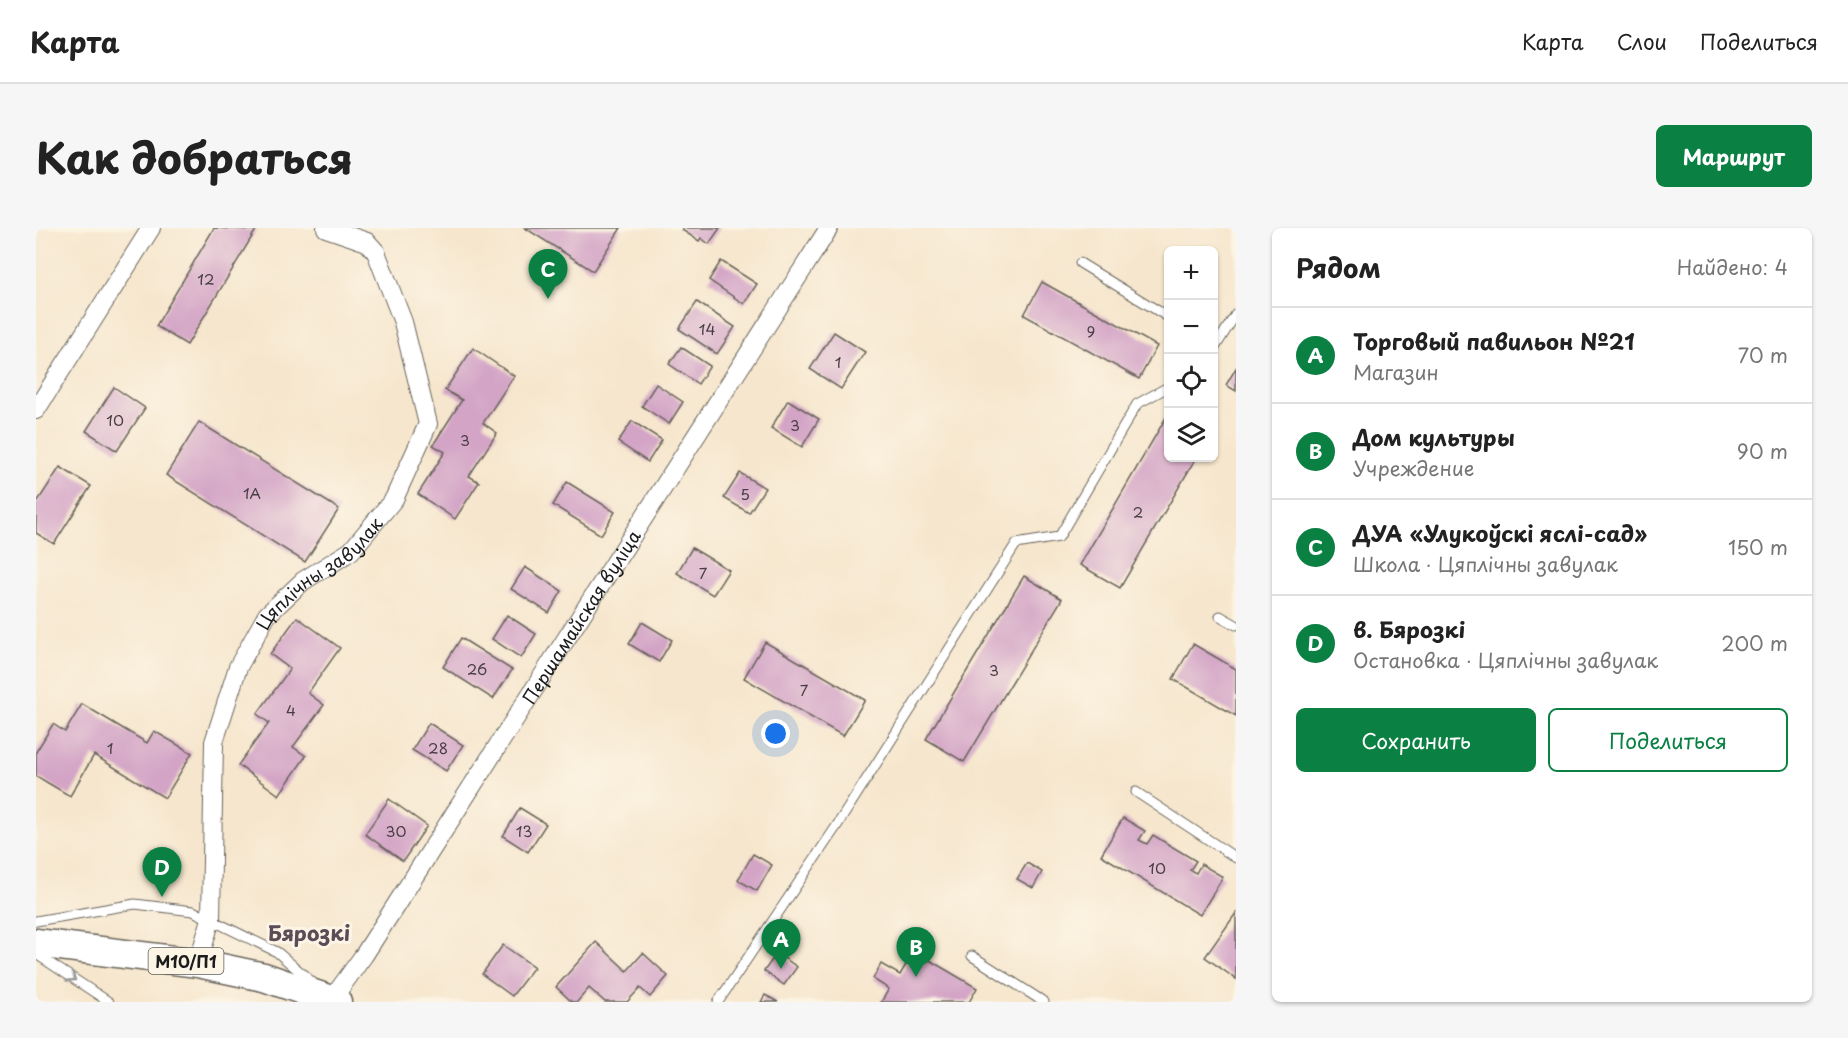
<!DOCTYPE html>
<html lang="ru">
<head>
<meta charset="utf-8">
<style>
	:root { --surface:#fff; --page:#f6f6f6; --text:#222; --muted:#767676; --line:#e0e0e0; --accent:#0b8043 }
	body { margin:0; font-family:"Playpen Sans",sans-serif; background:var(--page); color:var(--text) }
	.controls { position:absolute; right:18px; top:18px; display:grid; overflow:hidden; border-radius:9px; box-shadow:0 2px 4px #0004 }
	.controls button { width:54px; height:54px; display:grid; place-items:center; padding:0; border:0; border-bottom:2px solid var(--line); background:var(--surface); color:var(--text); font:30px sans-serif }
	.you { position:absolute; left:740px; top:506px; width:21px; height:21px; margin:-15px; border:4px solid #fff; border-radius:50%; background:#1a73e8; box-shadow:0 0 0 9px #1a73e833 }
	.badge { display:grid; place-items:center; width:39px; height:39px; border-radius:50%; background:var(--accent); color:#fff; font-size:20px; font-weight:700 }
	.pin { position:absolute; translate:-50% -50px; filter:drop-shadow(0 2px 3px #0008) }
	.pin::after { content:''; position:absolute; top:32px; width:21px; height:18px; background:inherit; clip-path:polygon(0 0,100% 0,50% 100%) }
	.list { margin:0; padding:0; list-style:none }
	h2 { display:flex; justify-content:space-between; align-items:center; height:78px; margin:0; padding:0 24px; font-size:26px }
	h2 small { font-size:20px; font-weight:400; color:var(--muted) }
	.list li { display:grid; grid-template-columns:39px 1fr auto; gap:18px; align-items:center; box-sizing:border-box; height:96px; padding:0 24px; border-top:2px solid var(--line) }
	.list b { display:block; font-size:22px; white-space:nowrap }
	.list p { margin:0; font-size:20px; white-space:nowrap; color:var(--muted) }
	.list em { font-size:20px; font-style:normal; color:var(--muted) }
	.actions { display:flex; gap:12px; padding:18px 24px }
	.actions a { flex:1; padding:14px 0; border:2px solid var(--accent); border-radius:9px; text-align:center; font-size:21px; color:var(--accent) }
	.actions .main { background:var(--accent); color:#fff }
	.icon { flex:none; width:33px; height:33px; fill:none; stroke:currentColor; stroke-width:2; stroke-linecap:round; stroke-linejoin:round }
	.map { position:relative; flex:none; width:1200px; height:774px; overflow:hidden; border-radius:9px }
	header { display:flex; align-items:center; gap:36px; box-sizing:border-box; height:84px; padding:0 30px; background:var(--surface); border-bottom:2px solid var(--line) }
	header strong { font-size:28px }
	nav { display:flex; gap:33px; margin-inline-start:auto; font-size:21px }
	.intro { display:flex; align-items:center; justify-content:space-between; box-sizing:border-box; height:144px; padding:0 36px }
	h1 { margin:0; font-size:42px }
	.button { padding:15px 27px; border-radius:9px; background:var(--accent); color:#fff; font-size:21px; font-weight:700 }
	main { display:flex; gap:36px; padding:0 36px }
	aside { flex:1; background:var(--surface); border-radius:9px; box-shadow:0 2px 4px #0004 }
	.map>svg:first-child { display:block }
	.building { fill:#d3a4c6 }
	.lines { fill:none; stroke-linecap:round; stroke-linejoin:round }
	.service-casing { stroke:#68635a; stroke-width:11 }
	.minor-casing { stroke:#68635a; stroke-width:20 }
	.primary-casing { stroke:#68635a; stroke-width:31 }
	.service { stroke:#fff; stroke-width:9 }
	.minor { stroke:#fff; stroke-width:18 }
	.primary { stroke:#fff; stroke-width:28 }
	.oneway { stroke:#999 }
	.labels { text-anchor:middle; dominant-baseline:central; stroke-width:6; stroke-linejoin:round; paint-order:stroke }
	.number-label { font-size:15px; fill:#4a3e46 }
	.shield { fill:#fcf5e5; stroke:#5f5d58; stroke-width:1.5 }
	.shield-label { font-size:16px; font-weight:bold; fill:#1c1c1c }
	.street-label { font-size:18px; fill:#1c1c1c; stroke:#fcf5e5 }
	.quarter-label { font-size:21px; font-weight:bold; fill:#5c4c58; stroke:#fcf5e5 }
</style>
</head>
<body>
<header>
<strong>Карта</strong>
<nav><a>Карта</a><a>Слои</a><a>Поделиться</a></nav>
</header>
<div class="intro"><h1>Как добраться</h1><a class="button">Маршрут</a></div>
<main>
<div class="map">
<svg width="1200" height="774" viewBox="0 0 1200 774">
	<rect width="100%" height="100%" fill="#fcf5e5"/>
	<filter id="ink" filterUnits="userSpaceOnUse"><feTurbulence type="fractalNoise" baseFrequency=".0167" numOctaves="2"/><feDisplacementMap in="SourceGraphic" scale="12" xChannelSelector="R" yChannelSelector="G"/><feConvolveMatrix kernelMatrix="1 2 1 2 8 2 1 2 1" color-interpolation-filters="sRGB"/></filter>
	<filter id="wash" filterUnits="userSpaceOnUse"><feTurbulence type="fractalNoise" baseFrequency=".008" numOctaves="4" result="noise"/><feDisplacementMap in="SourceGraphic" scale="24" xChannelSelector="R" yChannelSelector="G"/><feGaussianBlur stdDeviation="1.35" result="paint"/><feColorMatrix in="noise" values="0 0 0 0 0 0 0 0 0 0 0 0 0 0 0 0 0 1.4 0 .05"/><feComposite in="paint" operator="in"/></filter>
	<g filter="url(#wash)">
		<rect width="100%" height="100%" fill="#f6e6cd"/>
		<g id="blocks">
			<g class="building">
				<path d="M178 0 220 2 151 117 120 98Z"/>
				<path d="M489 0H585L557 43Z"/>
				<path d="M647 0H684L673 16 665 10 663 13 646 2Z"/>
				<path d="M685 33 721 56 708 76 673 52Z"/>
				<path d="M1006 54 1121 118 1103 151 988 87Z"/>
				<path d="M661 74 699 99 681 126 643 101Z"/>
				<path d="M798 104 829 124 805 161 774 141Z"/>
				<path d="M645 119 674 138 662 156 633 136Z"/>
				<path d="M437 120 478 148 447 195 461 205 433 248 443 254 419 291 382 266 409 224 397 217 426 172 409 162Z"/>
				<path d="M1200 140V163L1190 157Z"/>
				<path d="M620 156 647 174 633 196 606 178Z"/>
				<path d="M78 159 109 180 81 223 50 203Z"/>
				<path d="M752 172 783 191 766 219 735 200Z"/>
				<path d="M1132 186V230H1160L1084 360 1044 337Z"/>
				<path d="M596 193 626 212 612 234 582 214Z"/>
				<path d="M163 194 303 281 269 334 130 247Z"/>
				<path d="M24 239 55 258 18 316 0 305V276Z"/>
				<path d="M704 245 729 260 713 285 688 270Z"/>
				<path d="M531 254 579 284 565 307 517 277Z"/>
				<path d="M656 320 693 342 677 367 641 345Z"/>
				<path d="M489 339 526 363 513 385 475 361Z"/>
				<path d="M988 348 1026 371 928 534 890 511Z"/>
				<path d="M471 387 500 406 485 430 456 411Z"/>
				<path d="M261 389 304 420 272 465 288 477 257 519 270 528 243 567 202 537 233 495 221 486 254 441 234 426Z"/>
				<path d="M606 394 636 412 623 434 593 416Z"/>
				<path d="M425 410 476 442 457 471 407 439Z"/>
				<path d="M729 414 829 472 807 508 708 450Z"/>
				<path d="M1157 416 1200 441V488L1137 451Z"/>
				<path d="M46 476 111 515 118 503 156 525 129 570 58 527 34 568 0 548V524L17 496 29 504Z"/>
				<path d="M393 495 427 517 410 543 376 522Z"/>
				<path d="M353 571 391 598 367 633 329 606Z"/>
				<path d="M484 580 510 596 492 624 467 608Z"/>
				<path d="M1087 590 1109 603 1103 612 1111 616 1117 607 1160 633 1154 642 1160 645 1165 636 1187 649 1164 687 1065 627Z"/>
				<path d="M717 626 736 637 721 663 702 652Z"/>
				<path d="M991 635 1006 644 997 660 981 651Z"/>
				<path d="M1200 685V751L1169 729Z"/>
				<path d="M560 714 591 743 607 725 632 748 614 769 604 760 591 774H569L553 760 541 774H536L520 759Z"/>
				<path d="M467 717 498 739 476 768 446 746Z"/>
				<path d="M878 723 941 760 933 774H845L853 761 837 751 845 736 864 747Z"/>
				<path d="M741 725 761 739 748 757 728 743Z"/>
				<path d="M729 767 742 774H725Z"/>
			</g>
		</g>
	</g>
	<g filter="url(#ink)">
		<use href="#blocks" fill-opacity="0" stroke="#68635a" stroke-width="1.5"/>
		<g class="lines">
			<g class="service-casing">
				<g id="service">
					<path d="M1044 35 1132 89"/>
					<path d="M1178 121 1200 86"/>
					<path d="M1184 388 1200 397"/>
					<path d="M1100 564 1200 630"/>
					<path d="M0 693 99 676 157 683 241 724 276 754"/>
					<path d="M0 726 73 774"/>
					<path d="M936 728 1008 774"/>
					<path d="M682 774 800 599 980 316 1023 309 1101 176 1132 159"/>
				</g>
			</g>
			<g class="minor-casing">
				<g id="minor">
					<path d="M0 182 115 0"/>
					<path id="s1" d="M162 735 175 691 178 514 202 439 231 387 267 353 315 323 358 271 392 196 367 94 340 24 331 14 290 0"/>
					<path id="s2" d="M294 774 328 727 793 0"/>
				</g>
			</g>
			<g class="primary-casing">
				<path id="primary" d="M0 715 162 735 228 749 301 774"/>
			</g>
			<use href="#service" class="service"/>
			<use href="#minor" class="minor"/>
			<use href="#primary" class="primary"/>
		</g>
		<defs><path id="oneway-chevron" d="M-2-3.5L2.5 0L-2 3.5" fill="none" stroke-width="1.6" stroke-linecap="round" stroke-linejoin="round" transform="scale(1.5)"/></defs>
		<use class="oneway" href="#oneway-chevron" transform="translate(36 750) rotate(33)"/>
	</g>
	<g class="labels">
		<g class="number-label">
			<text x="170" y="50">12</text>
			<text x="671" y="100">14</text>
			<text x="1055" y="102">9</text>
			<text x="802" y="133">1</text>
			<text x="79" y="191">10</text>
			<text x="759" y="196">3</text>
			<text x="429" y="211">3</text>
			<text x="216" y="264">1А</text>
			<text x="709" y="265">5</text>
			<text x="1102" y="283">2</text>
			<text x="667" y="344">7</text>
			<text x="441" y="440">26</text>
			<text x="958" y="441">3</text>
			<text x="768" y="461">7</text>
			<text x="255" y="481">4</text>
			<text x="74" y="519">1</text>
			<text x="402" y="519">28</text>
			<text x="360" y="602">30</text>
			<text x="488" y="602">13</text>
			<text x="1121" y="639">10</text>
		</g>
		<rect class="shield" x="112.5" y="720" width="75" height="26" rx="4.5"/>
		<g class="shield-label">
			<text x="150" y="733">М10/П1</text>
		</g>
		<g class="street-label">
			<text stroke="none"><textPath href="#s1" startOffset="428">Цяплічны завулак</textPath></text>
			<text stroke="none"><textPath href="#s2" startOffset="460">Першамайская вуліца</textPath></text>
		</g>
		<g class="quarter-label">
			<text x="273" y="704">Бярозкі</text>
		</g>
	</g>
</svg>
<div class="controls">
<button>+</button>
<button>−</button>
<button><svg class="icon" aria-label="locate" viewBox="0 0 24 24"><circle cx="12" cy="12" r="6"/><path d="M12 2v4M12 18v4M2 12h4M18 12h4"/></svg></button>
<button><svg class="icon" aria-label="layers" viewBox="0 0 24 24"><path d="M12 4l9 5-9 5-9-5zM3 14l9 5 9-5"/></svg></button>
</div>
<div class="you"></div>
<div class="pin badge" style="left:745px;top:741px">A</div>
<div class="pin badge" style="left:880px;top:749px">B</div>
<div class="pin badge" style="left:512px;top:71px">C</div>
<div class="pin badge" style="left:126px;top:669px">D</div>
</div>
<aside>
<h2>Рядом<small>Найдено: 4</small></h2>
<ul class="list">
<li><span class="badge">A</span><div><b>Торговый павильон №21</b><p>Магазин</p></div><em>70 m</em></li>
<li><span class="badge">B</span><div><b>Дом культуры</b><p>Учреждение</p></div><em>90 m</em></li>
<li><span class="badge">C</span><div><b>ДУА «Улукоўскі яслі-сад»</b><p>Школа · Цяплічны завулак</p></div><em>150 m</em></li>
<li><span class="badge">D</span><div><b>в. Бярозкі</b><p>Остановка · Цяплічны завулак</p></div><em>200 m</em></li>
</ul>
<div class="actions"><a class="main">Сохранить</a><a>Поделиться</a></div>
</aside>
</main>
</body>
</html>
